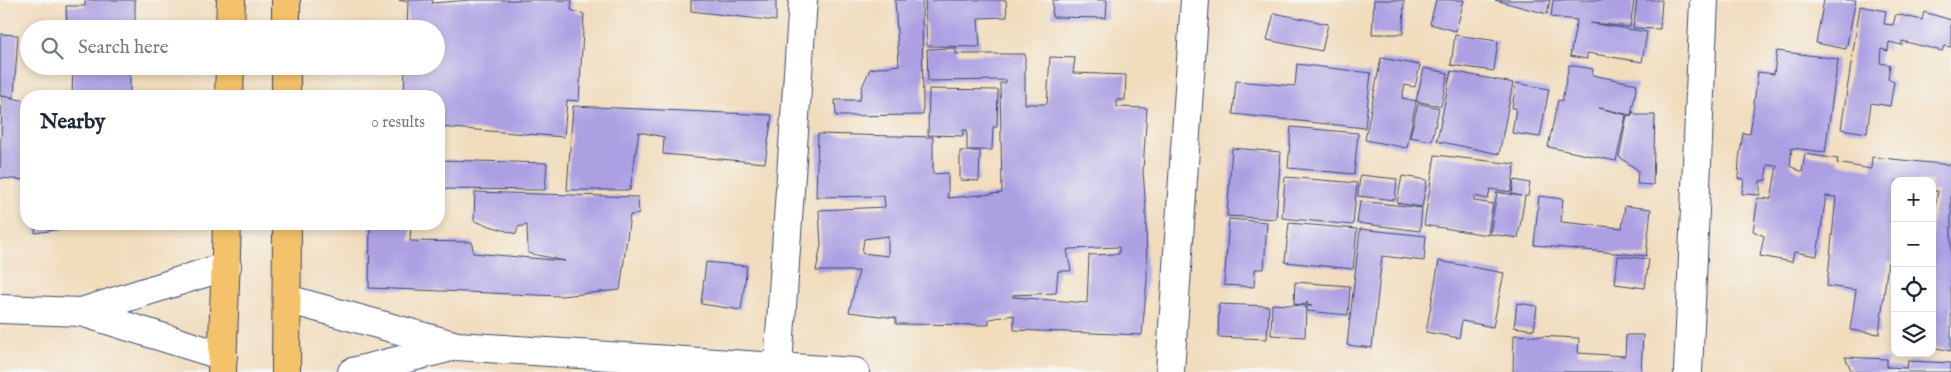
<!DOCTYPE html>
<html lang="en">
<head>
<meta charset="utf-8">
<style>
	:root { --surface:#fff; --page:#f6f6f7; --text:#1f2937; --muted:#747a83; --line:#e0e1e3 }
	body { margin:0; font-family:"IM FELL English",serif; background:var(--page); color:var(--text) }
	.controls { position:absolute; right:15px; bottom:15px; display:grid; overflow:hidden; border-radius:10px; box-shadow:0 2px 8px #0003 }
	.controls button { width:45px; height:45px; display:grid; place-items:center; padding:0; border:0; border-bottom:1px solid var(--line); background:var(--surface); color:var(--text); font:25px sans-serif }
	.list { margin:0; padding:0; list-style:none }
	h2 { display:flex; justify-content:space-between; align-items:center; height:65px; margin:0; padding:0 20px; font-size:21px }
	h2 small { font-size:16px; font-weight:400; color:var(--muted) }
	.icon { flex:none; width:28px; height:28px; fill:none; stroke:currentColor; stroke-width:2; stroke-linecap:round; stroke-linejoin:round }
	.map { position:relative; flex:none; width:1951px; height:372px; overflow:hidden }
	.search { position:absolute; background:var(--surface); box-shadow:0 2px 8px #0003; left:20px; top:20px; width:425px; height:55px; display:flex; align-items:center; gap:12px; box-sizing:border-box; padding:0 18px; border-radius:28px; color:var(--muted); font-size:19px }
	.panel { position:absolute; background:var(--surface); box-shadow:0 2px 8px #0003; left:20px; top:90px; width:425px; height:140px; border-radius:20px }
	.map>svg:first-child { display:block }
	.building { fill:#aca0e3; fill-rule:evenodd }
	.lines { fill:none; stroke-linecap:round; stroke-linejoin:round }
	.street-casing { stroke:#3b496c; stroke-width:30 }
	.primary-casing { stroke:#3b496c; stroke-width:30 }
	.street { stroke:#fff; stroke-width:28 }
	.primary { stroke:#f3c26a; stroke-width:28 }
</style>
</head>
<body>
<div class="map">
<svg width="1951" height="372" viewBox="0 0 1951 372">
	<rect width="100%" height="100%" fill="#f6f6f2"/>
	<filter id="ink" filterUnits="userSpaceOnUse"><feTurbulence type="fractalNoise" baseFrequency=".02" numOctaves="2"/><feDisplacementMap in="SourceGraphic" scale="10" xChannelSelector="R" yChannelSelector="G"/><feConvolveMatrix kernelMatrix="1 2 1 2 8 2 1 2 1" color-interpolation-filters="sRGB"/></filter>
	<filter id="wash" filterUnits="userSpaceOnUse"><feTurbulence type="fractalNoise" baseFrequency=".0096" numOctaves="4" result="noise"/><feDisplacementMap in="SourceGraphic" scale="20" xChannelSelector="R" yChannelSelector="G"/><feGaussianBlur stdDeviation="1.12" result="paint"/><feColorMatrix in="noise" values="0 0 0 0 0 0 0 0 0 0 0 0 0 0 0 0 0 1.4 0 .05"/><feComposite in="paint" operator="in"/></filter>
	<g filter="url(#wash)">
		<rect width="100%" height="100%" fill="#f1dcbc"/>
		<g id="blocks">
			<g class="building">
				<path d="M85 0H135V29H67L66 6H85Z"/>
				<path d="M399 0H433L432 3 471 0H572L571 10 584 14 579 101 567 100 564 137 439 127V96H404L405 66H436V29H407L408 2Z"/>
				<path d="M691 0H776V21L691 11Z"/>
				<path d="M895 0H922L923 115 836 116 835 100H860L862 87 870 69 899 65Z"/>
				<path d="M925 0H1006L1007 17 978 18 980 47 927 46Z"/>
				<path d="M1053 0H1107L1106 18 1052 17Z"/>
				<path d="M1374 0H1404L1403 34H1372Z"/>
				<path d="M1436 0H1464L1456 31 1430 24Z"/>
				<path d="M1495 0H1550L1547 14Z"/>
				<path d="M1553 0H1634L1630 27 1590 23 1647 32 1642 62 1587 53V59L1570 56 1577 20 1551 17Z"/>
				<path d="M1637 0H1662L1660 29 1633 28Z"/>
				<path d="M1824 0H1856L1846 49 1816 43Z"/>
				<path d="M1860 6 1886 11 1884 24 1893 25 1896 14 1922 20 1924 12 1951 20V47L1944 46 1942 51 1902 41V45L1889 42 1888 51 1881 49 1880 63 1890 65 1888 79 1894 82 1890 106 1871 103 1867 133 1841 129Z"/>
				<path d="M1274 13 1328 24 1322 51 1267 40Z"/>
				<path d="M0 34 18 35 14 97 0 96Z"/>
				<path d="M1455 35 1498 41 1494 71 1451 65Z"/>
				<path d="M956 48V54H1025V104H1047L1050 57 1075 58 1073 73 1126 75 1125 100H1117V107L1147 108 1143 170 1146 211 1147 280 1142 335 1014 330V315L989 319V325L896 324V318L849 312 859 271H816L821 245 819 210 885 207 884 196 816 197 818 134 933 137V174L948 173V198L1002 193 1000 83H1006V80L928 81 927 49ZM888 236V256L862 253 864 239ZM1119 247V254L1089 255 1087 303 1013 297V295L1056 293 1058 271H1071L1067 250 1070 249Z"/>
				<path d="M1777 51 1838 59 1825 152 1792 148 1790 166 1802 172 1805 154 1838 159 1837 163 1871 169 1872 157 1951 165V351L1932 347V222L1938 191H1932V181H1895V264L1888 262 1879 334 1850 330 1856 290 1827 286 1836 197 1826 196 1817 256 1794 252 1792 262 1760 256 1764 236 1753 231 1758 198 1771 199 1777 166 1767 165 1766 180 1760 181V195L1742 194 1744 179H1738L1739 160 1743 133 1750 134 1758 72 1774 74Z"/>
				<path d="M1381 58 1420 65 1415 87 1405 85 1402 98 1416 101 1407 148 1365 140Z"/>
				<path d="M1297 64 1371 73 1365 128 1233 114 1236 81 1295 86Z"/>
				<path d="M1569 65 1593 69 1592 75 1637 84 1631 115 1599 108 1626 115 1616 161 1548 147 1558 100 1562 101Z"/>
				<path d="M73 66H130V96H72Z"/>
				<path d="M1424 68 1448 73 1441 106 1416 101Z"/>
				<path d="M1451 71 1513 83 1499 154 1437 141Z"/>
				<path d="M1516 83 1549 89 1540 137 1512 133 1516 108H1512Z"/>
				<path d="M929 89 998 90 997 127H993L992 150H967V130H963V136L928 135Z"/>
				<path d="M2 96 26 101V180L0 178Z"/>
				<path d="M1418 103 1439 108 1432 141 1410 137Z"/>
				<path d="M573 106 772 115 765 163 663 154 664 137 639 132 630 190H567Z"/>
				<path d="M1633 111 1635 115H1655L1653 185 1637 184 1638 170 1619 157 1627 115 1631 116Z"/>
				<path d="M1291 127 1358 133 1354 174 1288 168Z"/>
				<path d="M1232 148 1281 152 1276 219 1227 216Z"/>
				<path d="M960 151H980L979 181 960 180Z"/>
				<path d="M1435 155 1515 164 1511 192 1490 189 1488 199 1474 196V201L1493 204 1488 235 1424 225Z"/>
				<path d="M439 160 547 163 545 190 439 189Z"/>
				<path d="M1360 175 1397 179 1395 200 1358 196Z"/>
				<path d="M1402 176 1427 180 1422 207 1397 203Z"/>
				<path d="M1285 177 1357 183 1353 225 1282 218Z"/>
				<path d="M1514 180 1530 183 1528 196H1525L1518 238 1490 234 1497 192 1521 196 1512 194Z"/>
				<path d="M475 192 638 197 639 214 630 215 620 290 561 296 369 288 370 224H411L410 241 472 242 473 253 565 261 528 253 527 225 518 227 516 234 474 221Z"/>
				<path d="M1539 196 1563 199 1561 222 1622 228 1625 206 1651 209 1646 256 1534 245Z"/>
				<path d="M1360 201 1422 208 1420 231 1357 223Z"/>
				<path d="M1229 219 1267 222 1264 269H1255L1254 287 1224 285Z"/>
				<path d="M1289 223 1357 229 1353 269 1285 262Z"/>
				<path d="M36 224H88V225L35 233Z"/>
				<path d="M1360 229 1426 236 1424 261 1382 256 1372 348 1347 345Z"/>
				<path d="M1618 256 1649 259 1645 288 1615 284Z"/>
				<path d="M1439 261 1504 273 1493 327 1462 321 1459 338 1426 332Z"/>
				<path d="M706 262 747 266 741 310 701 304Z"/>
				<path d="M1295 282 1350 286 1348 315 1307 311V306H1312L1307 305V302L1306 305 1294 304Z"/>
				<path d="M1517 303 1537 306 1534 330 1514 327Z"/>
				<path d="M1219 304 1269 306 1267 339 1218 337Z"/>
				<path d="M1272 304 1306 306 1305 337 1271 335Z"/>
				<path d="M1514 335 1579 338 1578 353 1625 356 1626 335H1643L1641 372H1513Z"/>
				<path d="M1845 357 1887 359V367L1907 368 1908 361 1951 363V372H1852Z"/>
			</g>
		</g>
	</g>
	<g filter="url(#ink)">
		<use href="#blocks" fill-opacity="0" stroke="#3b496c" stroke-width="1"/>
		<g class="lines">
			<g class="street-casing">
				<g id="street">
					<path d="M287 299 457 346 855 372"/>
					<path d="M0 309 81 312 223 356"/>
					<path d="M81 312 227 266"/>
					<path d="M778 365 803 0"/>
					<path d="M352 372 456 346"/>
					<path d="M1170 372 1195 0"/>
					<path d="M1688 372 1704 0"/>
				</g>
			</g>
			<g class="primary-casing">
				<g id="primary">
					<path d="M286 0V29"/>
					<path d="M230 29 231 0"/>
					<path d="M286 66V96"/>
					<path d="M229 96 230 66"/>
					<path d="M222 372 227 224"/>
					<path d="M286 372 287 224"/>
				</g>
			</g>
			<use href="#street" class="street"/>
			<use href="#primary" class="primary"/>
		</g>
	</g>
</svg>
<div class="controls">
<button>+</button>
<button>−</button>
<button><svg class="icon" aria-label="locate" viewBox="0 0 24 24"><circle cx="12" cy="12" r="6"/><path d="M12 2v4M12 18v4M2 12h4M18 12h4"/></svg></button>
<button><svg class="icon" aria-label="layers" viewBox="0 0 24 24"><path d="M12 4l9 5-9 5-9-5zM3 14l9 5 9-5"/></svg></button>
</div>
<div class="search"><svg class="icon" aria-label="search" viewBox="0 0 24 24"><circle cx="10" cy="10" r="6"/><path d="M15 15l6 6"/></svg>Search here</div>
<section class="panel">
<h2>Nearby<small>0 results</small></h2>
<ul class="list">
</ul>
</section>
</div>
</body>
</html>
